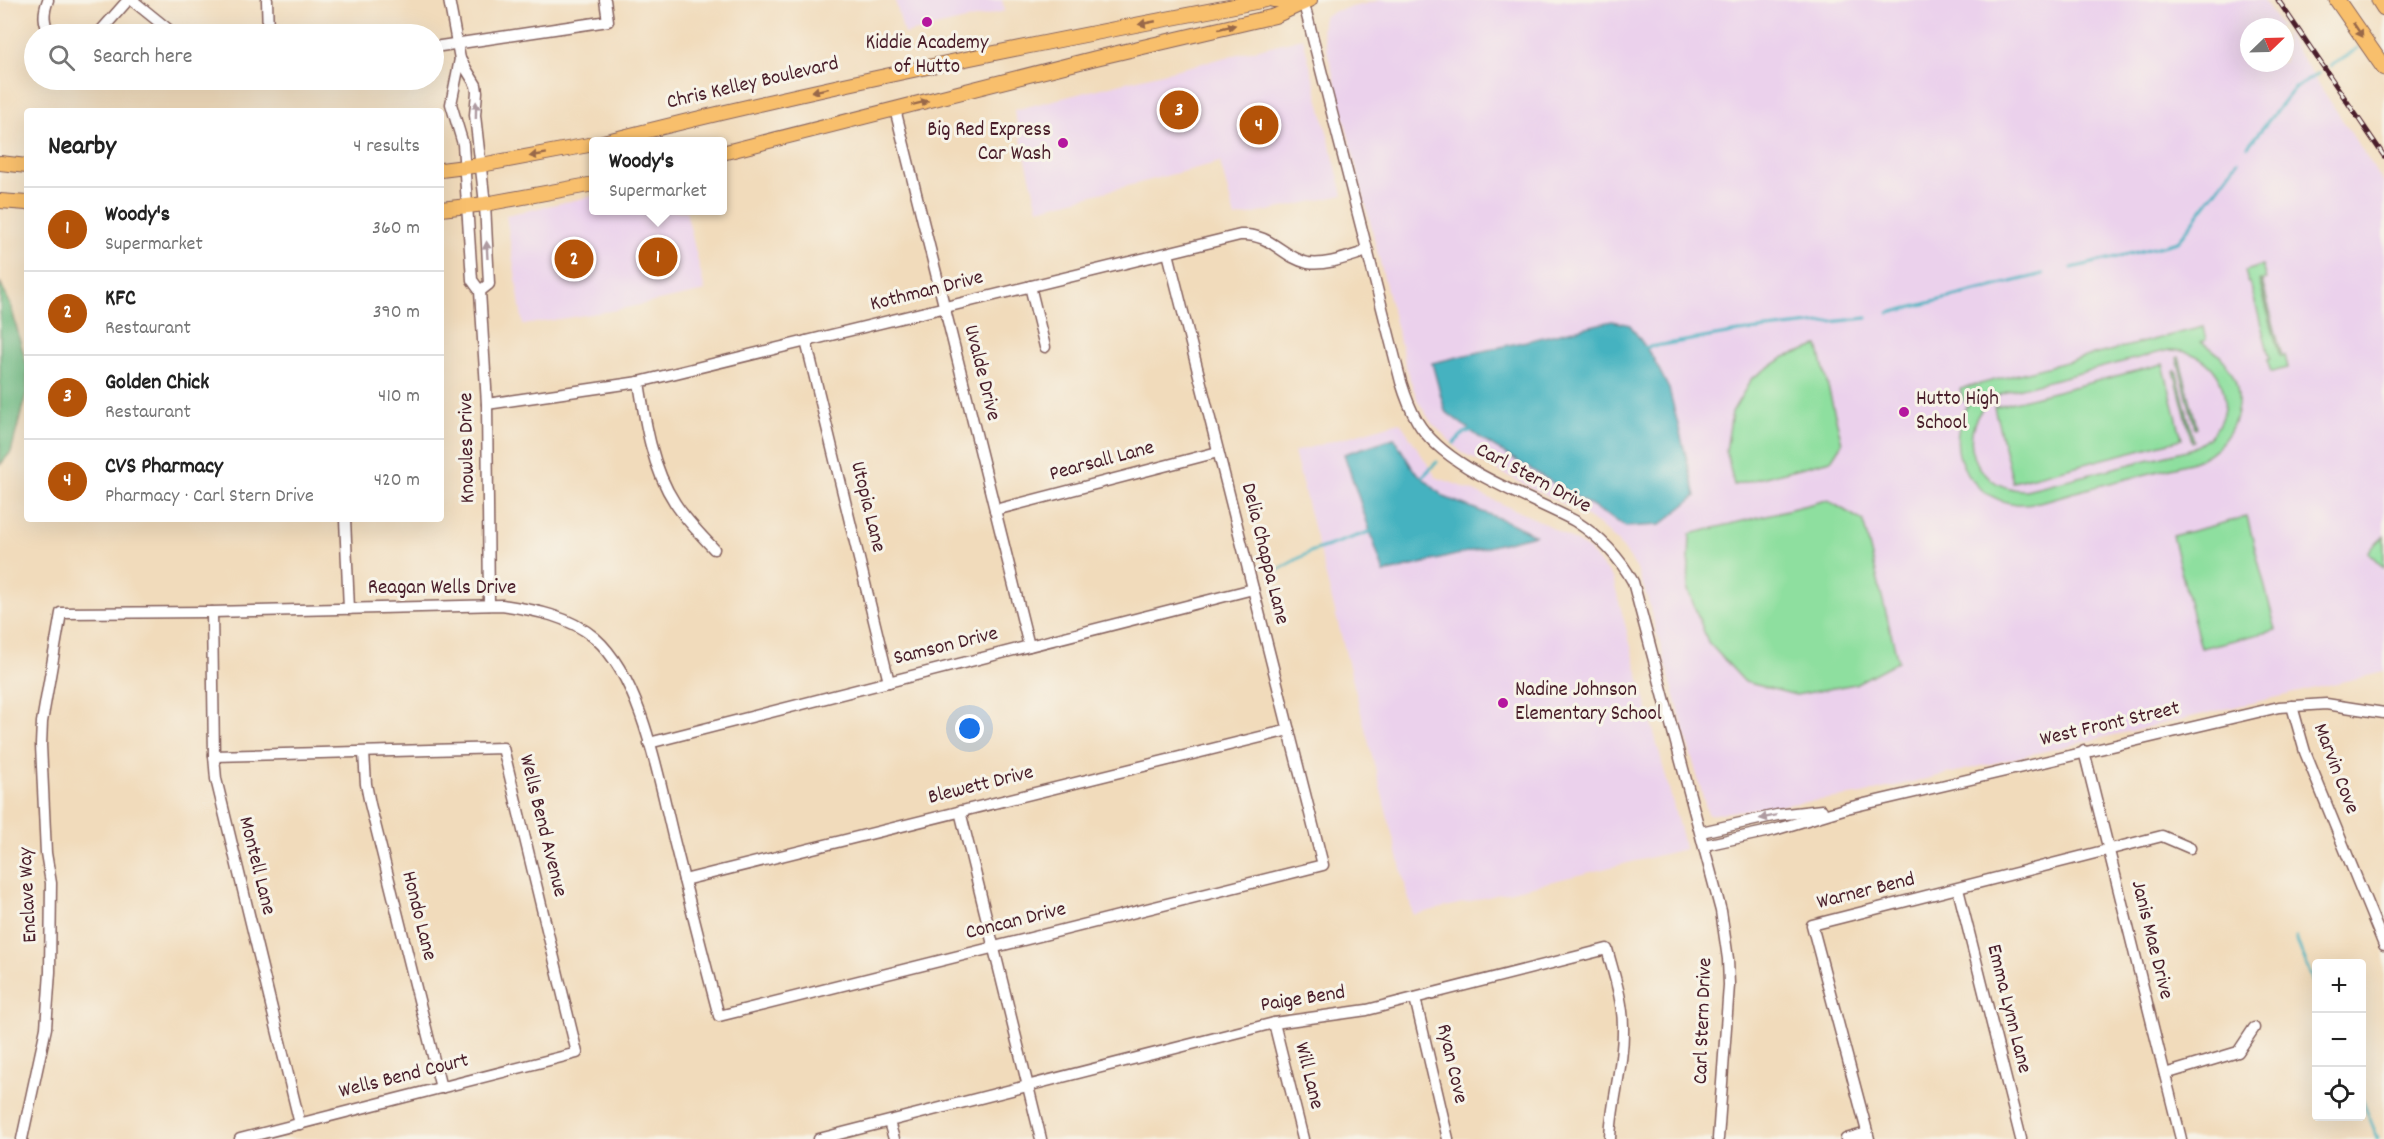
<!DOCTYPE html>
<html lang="en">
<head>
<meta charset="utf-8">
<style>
	:root { --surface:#fff; --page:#f6f6f6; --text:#222; --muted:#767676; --line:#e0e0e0; --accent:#b45309 }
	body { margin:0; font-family:Dekko,sans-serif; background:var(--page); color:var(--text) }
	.controls { position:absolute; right:18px; bottom:18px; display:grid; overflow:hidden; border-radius:6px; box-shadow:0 6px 24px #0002 }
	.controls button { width:54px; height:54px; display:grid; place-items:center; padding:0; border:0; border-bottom:2px solid var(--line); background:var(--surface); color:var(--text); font:30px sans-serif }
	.compass { position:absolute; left:2240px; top:18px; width:54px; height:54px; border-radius:50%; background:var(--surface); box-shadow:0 6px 24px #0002; rotate:67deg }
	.you { position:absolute; left:970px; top:729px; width:21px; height:21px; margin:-15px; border:4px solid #fff; border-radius:50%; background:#1a73e8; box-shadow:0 0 0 9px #1a73e833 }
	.badge { display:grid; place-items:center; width:39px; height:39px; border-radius:50%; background:var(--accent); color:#fff; font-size:20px; font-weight:700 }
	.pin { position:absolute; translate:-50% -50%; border:3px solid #fff; box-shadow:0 2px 6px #0006 }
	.popup { position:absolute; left:589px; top:137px; width:138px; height:78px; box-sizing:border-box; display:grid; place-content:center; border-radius:6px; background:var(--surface); filter:drop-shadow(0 2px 4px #0005); font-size:20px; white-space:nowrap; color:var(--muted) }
	.popup b { font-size:22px; color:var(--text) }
	.popup::after { content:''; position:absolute; left:50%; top:100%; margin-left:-12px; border:12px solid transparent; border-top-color:var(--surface) }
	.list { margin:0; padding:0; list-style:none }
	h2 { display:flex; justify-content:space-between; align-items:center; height:78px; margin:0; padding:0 24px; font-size:26px }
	h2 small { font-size:20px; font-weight:400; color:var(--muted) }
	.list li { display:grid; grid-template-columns:39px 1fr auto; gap:18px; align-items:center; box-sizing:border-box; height:84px; padding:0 24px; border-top:2px solid var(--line) }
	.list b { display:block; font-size:22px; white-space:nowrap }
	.list p { margin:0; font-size:20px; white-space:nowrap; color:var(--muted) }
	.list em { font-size:20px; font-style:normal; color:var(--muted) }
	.icon { flex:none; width:33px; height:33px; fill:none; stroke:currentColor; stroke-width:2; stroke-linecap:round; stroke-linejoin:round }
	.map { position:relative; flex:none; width:2384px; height:1139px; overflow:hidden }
	.search { position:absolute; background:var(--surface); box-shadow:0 6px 24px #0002; left:24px; top:24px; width:420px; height:66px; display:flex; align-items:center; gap:15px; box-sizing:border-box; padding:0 21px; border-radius:33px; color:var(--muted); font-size:22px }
	.panel { position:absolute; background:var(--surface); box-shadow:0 6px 24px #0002; left:24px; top:108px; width:420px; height:414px; border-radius:6px }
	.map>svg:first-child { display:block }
	.built { fill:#ebd1ec }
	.green { fill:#8edf9f; stroke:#6c7f65; stroke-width:1.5; fill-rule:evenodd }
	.forest { fill:#72be86; stroke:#5e6e58; stroke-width:1.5 }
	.water { fill:#44b2c0; stroke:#476876; stroke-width:1.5 }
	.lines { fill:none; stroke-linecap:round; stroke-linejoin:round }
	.stream { stroke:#44b2c0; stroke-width:3 }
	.minor-casing { stroke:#84615d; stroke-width:13 }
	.major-casing { stroke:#84615d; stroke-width:16 }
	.highway-casing { stroke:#84615d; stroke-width:17 }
	.minor { stroke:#fff; stroke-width:10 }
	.major { stroke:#f8bf6c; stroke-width:14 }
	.highway { stroke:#f8bf6c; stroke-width:15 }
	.rail-casing { stroke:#4a1f2b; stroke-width:5 }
	.rail { stroke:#f7f3e8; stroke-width:3; stroke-dasharray:9; stroke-linecap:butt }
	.oneway { fill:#986748 }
	.oneway2 { fill:#ae9aa0 }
	.poi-dot { fill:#b5179e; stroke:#f7f3e8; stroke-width:2 }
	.labels { text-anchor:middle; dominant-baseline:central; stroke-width:6; stroke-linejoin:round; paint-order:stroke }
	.poi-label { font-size:21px; fill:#4a1f2b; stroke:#f7f3e8; text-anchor:start }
	.street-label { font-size:21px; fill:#4a1f2b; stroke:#f7f3e8 }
</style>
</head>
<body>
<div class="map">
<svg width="2384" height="1139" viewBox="0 0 2384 1139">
	<rect width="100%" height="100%" fill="#f7f3e8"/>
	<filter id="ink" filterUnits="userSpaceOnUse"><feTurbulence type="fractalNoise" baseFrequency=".0167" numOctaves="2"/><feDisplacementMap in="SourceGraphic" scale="12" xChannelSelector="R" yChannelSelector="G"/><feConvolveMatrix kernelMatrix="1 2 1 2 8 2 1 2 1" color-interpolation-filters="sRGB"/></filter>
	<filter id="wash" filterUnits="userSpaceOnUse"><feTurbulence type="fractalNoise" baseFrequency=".008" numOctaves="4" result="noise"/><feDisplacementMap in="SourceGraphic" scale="24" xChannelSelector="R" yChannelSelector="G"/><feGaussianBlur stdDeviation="1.35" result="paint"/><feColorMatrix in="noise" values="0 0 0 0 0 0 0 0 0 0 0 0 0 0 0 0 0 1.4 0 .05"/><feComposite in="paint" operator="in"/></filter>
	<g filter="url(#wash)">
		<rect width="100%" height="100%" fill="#f1dbbb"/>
		<g class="built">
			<path d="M895 0H1002L1005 11 904 34Z"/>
			<path d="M1381 0H2264L2281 27H2249V63H2285V32L2384 184V672L1857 795 1708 815 1647 597 1637 569 1623 548 1605 530 1581 513 1461 452 1431 422 1418 401 1408 374 1322 30 1324 16 1335 11Z"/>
			<path d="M1303 38 1343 195 1235 218 1220 162 1038 209 1014 110Z"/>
			<path d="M593 196 594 210 686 211 705 291 616 310 523 325 506 215Z"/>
			<path d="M1400 422 1436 477 1471 490 1540 521 1588 549 1613 579 1685 849 1413 915 1294 452Z"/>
		</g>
		<g class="green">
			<path d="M2262 266 2266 279 2262 280 2282 356 2285 355 2288 368 2271 372 2267 360 2270 359 2250 283H2248L2245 271ZM2260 280 2280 356V357L2259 281Z"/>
			<path d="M2203 327 2206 340 2201 342C2256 371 2248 443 2190 463 2152 473 2113 482 2075 492 2057 497 2036 505 2017 504 1994 502 1973 487 1963 466 1953 445 1957 421 1970 401L1964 402 1960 389ZM2169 350C2232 350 2246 429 2187 450L2026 490C1964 491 1950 411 2009 391Z"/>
			<path d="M1818 346 1842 443 1831 460 1734 485 1726 451 1732 412 1752 378 1785 357Z"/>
			<path d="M2179 357 2197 427 2195 428 2177 358Z"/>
			<path d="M2163 364 2182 439 2013 482 1994 407Z"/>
			<path d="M2176 370 2194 441 2192 442 2174 371Z"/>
			<path d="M1827 500 1863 521 1898 661 1855 684 1796 695 1745 682 1708 642 1688 590 1690 534Z"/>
			<path d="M2247 517 2276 630 2201 648 2172 536Z"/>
			<path d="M2384 536V568L2368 552Z"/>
		</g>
		<path class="forest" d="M0 282 11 306 27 367V390L11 452 0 465Z"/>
		<g class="water">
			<path d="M1612 321 1630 325 1653 358 1669 389 1696 496 1660 525 1626 527 1484 441 1445 411 1432 363Z"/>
			<path d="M1394 438 1413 469 1444 497 1511 523 1535 535 1384 573 1344 454Z"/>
		</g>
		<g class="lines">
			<g class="stream">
				<path d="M2331 66 2358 48"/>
				<path d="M2248 146 2294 89 2319 73"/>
				<path d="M2072 268 2178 242 2238 161"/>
				<path d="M1889 313 2043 274"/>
				<path d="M1643 348 1739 332 1867 318"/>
				<path d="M1454 443 1464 433 1472 430"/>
				<path d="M1419 480 1437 462"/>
				<path d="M1278 570 1310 552 1372 531"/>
				<path d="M2296 938 2316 989"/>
				<path d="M2362 1099 2378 1139"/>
			</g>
		</g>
	</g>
	<g filter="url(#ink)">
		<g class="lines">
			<g class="minor-casing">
				<g id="minor">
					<path d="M48 0C43 13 43 22 50 34"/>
					<path d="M132 0 174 34"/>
					<path d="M267 0 268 34"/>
					<path d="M449 0 460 59 476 85 477 92 475 115 485 204 489 284 480 291"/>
					<path d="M1303 0 1401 382C1405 395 1410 409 1417 421 1444 468 1528 496 1575 521 1600 537 1619 556 1633 582L1721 911 1728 959 1729 985 1718 1139"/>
					<path d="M98 34 128 0"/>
					<path d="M434 47 608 21 605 0"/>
					<path d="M460 59 451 104 463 144 472 280 480 291 487 404 489 605"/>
					<path d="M895 109 1029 646"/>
					<path d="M1030 286 1045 347"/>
					<path d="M806 341 889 682"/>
					<path d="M639 382C645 422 652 468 675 503 686 520 700 534 714 549"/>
					<path d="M487 404 639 382 1240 235C1272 233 1281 257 1308 263 1327 266 1350 256 1368 251"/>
					<path d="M995 510 1218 452"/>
					<path d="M345 519 349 609"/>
					<path d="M212 612 214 756 216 779 300 1124"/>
					<path d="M2292 706 2305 752 2384 945"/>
					<path d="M649 743 1253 589"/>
					<path d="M2084 751 2181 1139"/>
					<path d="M364 753 366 784 370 804 441 1088"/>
					<path d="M214 756 503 748 577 1053 240 1139"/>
					<path d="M960 811 1041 1139"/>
					<path d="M1701 832 1777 815 1822 810"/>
					<path d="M1705 845 1774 830 1847 808 2279 707 2326 704 2384 713"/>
					<path d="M684 880 1289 730"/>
					<path d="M1958 889 2021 1139"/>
					<path d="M1415 998 1448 1139"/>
					<path d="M1274 1023 1303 1139"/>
					<path d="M2165 1074 2238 1052 2254 1028"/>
					<path d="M889 1122 894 1139"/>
					<path d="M22 1139 46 1028 50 972 51 883 46 853 41 745 42 722 61 613 212 612 502 605C535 610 569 616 595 638 644 681 660 787 676 848 690 904 704 960 719 1016L1323 865 1168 253"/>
					<path d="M819 1139 1274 1023 1367 1010 1607 949C1614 975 1623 1001 1623 1027 1624 1065 1611 1102 1610 1139"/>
					<path d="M1846 1139 1867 1133"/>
					<path d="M1869 1139 1812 925 2162 836 2190 848"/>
				</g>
			</g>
			<g class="major-casing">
				<g id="major">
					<path d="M1273 0 1302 1"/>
					<path d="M603 142C822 86 1044 42 1266 0"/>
					<path d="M722 153 1096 58 1275 16 1310 0"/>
					<path d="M0 163 27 166"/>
					<path d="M441 170 481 165 594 144"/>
					<path d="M0 201 27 203"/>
					<path d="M441 209 485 204 594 184"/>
				</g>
			</g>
			<g class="highway-casing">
				<g id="highway">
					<path d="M2337 0 2384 68"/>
					<path d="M2379 0 2384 8"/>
				</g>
			</g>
			<use href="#minor" class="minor"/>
			<use href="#major" class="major"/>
			<use href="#highway" class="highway"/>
			<g class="rail-casing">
				<path id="rail" d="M2278 0 2384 156"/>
			</g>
			<use href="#rail" class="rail"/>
		</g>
		<defs><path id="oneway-solid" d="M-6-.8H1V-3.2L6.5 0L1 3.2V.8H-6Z" transform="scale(1.5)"/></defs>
		<g class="oneway">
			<use href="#oneway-solid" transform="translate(1147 23) rotate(169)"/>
			<use href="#oneway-solid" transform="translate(1227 27) rotate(-13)"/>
			<use href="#oneway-solid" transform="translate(2358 30) rotate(56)"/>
			<use href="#oneway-solid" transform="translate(820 90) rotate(168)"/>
			<use href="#oneway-solid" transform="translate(920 103) rotate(-14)"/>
			<use href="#oneway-solid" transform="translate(538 155) rotate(170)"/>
		</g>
		<g class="oneway2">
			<use href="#oneway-solid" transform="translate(476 110) rotate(-89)"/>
			<use href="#oneway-solid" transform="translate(487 250) rotate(-93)"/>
			<use href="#oneway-solid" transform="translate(1768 817) rotate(168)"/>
		</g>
	</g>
	<g class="poi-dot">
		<circle cx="927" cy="22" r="6"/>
		<circle cx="1063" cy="143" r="6"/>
		<circle cx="1904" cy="412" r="6"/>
		<circle cx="1503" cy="703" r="6"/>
	</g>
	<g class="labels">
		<g class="poi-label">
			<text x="927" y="44" text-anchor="middle">Kiddie Academy<tspan x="927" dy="24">of Hutto</tspan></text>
			<text x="1051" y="131" text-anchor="end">Big Red Express<tspan x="1051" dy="24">Car Wash</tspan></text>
			<text x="1916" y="400">Hutto High<tspan x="1916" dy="24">School</tspan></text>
			<text x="1515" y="691">Nadine Johnson<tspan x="1515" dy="24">Elementary School</tspan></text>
		</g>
		<g class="street-label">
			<text transform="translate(753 84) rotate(-13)">Chris Kelley Boulevard</text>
			<text transform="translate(927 292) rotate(-14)">Kothman Drive</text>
			<text transform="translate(981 373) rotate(76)">Uvalde Drive</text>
			<text transform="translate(468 448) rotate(-91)">Knowles Drive</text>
			<text transform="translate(1102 462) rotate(-15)">Pearsall Lane</text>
			<text transform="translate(1533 479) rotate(28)">Carl Stern Drive</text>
			<text transform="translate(867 507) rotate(76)">Utopia Lane</text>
			<text transform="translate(1264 554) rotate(76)">Delia Chappa Lane</text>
			<text x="442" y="589">Reagan Wells Drive</text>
			<text transform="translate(946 647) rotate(-14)">Samson Drive</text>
			<text transform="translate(2110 725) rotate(-13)">West Front Street</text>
			<text transform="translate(2335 769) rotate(69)">Marvin Cove</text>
			<text transform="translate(981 786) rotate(-14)">Blewett Drive</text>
			<text transform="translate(542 826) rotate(76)">Wells Bend Avenue</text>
			<text transform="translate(256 866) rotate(76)">Montell Lane</text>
			<text transform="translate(1866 892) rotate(-14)">Warner Bend</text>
			<text transform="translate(29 895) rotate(-93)">Enclave Way</text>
			<text transform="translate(418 916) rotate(76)">Hondo Lane</text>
			<text transform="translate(1016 922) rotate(-14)">Concan Drive</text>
			<text transform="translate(2151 940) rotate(76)">Janis Mae Drive</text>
			<text transform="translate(1303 1000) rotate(-9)">Paige Bend</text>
			<text transform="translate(2008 1009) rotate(76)">Emma Lynn Lane</text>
			<text transform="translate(1704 1021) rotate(-88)">Carl Stern Drive</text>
			<text transform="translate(1451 1064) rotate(77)">Ryan Cove</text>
			<text transform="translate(1308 1076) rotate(76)">Will Lane</text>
			<text transform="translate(404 1077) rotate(-14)">Wells Bend Court</text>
		</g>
	</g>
</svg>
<div class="controls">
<button>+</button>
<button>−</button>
<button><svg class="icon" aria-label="locate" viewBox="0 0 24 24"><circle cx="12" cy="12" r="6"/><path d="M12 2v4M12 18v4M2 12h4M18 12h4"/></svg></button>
</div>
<svg class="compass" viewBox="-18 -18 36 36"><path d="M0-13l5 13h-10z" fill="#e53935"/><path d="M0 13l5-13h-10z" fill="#767676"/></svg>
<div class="you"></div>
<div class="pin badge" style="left:658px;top:257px">1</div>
<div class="popup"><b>Woody's</b>Supermarket</div>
<div class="pin badge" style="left:574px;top:259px">2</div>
<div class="pin badge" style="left:1179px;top:110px">3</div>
<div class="pin badge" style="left:1259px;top:125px">4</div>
<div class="search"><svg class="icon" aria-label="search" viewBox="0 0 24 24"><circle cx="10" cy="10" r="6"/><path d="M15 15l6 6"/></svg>Search here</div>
<section class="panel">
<h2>Nearby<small>4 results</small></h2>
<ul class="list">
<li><span class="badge">1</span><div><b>Woody's</b><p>Supermarket</p></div><em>360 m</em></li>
<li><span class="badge">2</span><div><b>KFC</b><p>Restaurant</p></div><em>390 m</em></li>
<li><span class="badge">3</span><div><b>Golden Chick</b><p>Restaurant</p></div><em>410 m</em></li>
<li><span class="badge">4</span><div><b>CVS Pharmacy</b><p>Pharmacy · Carl Stern Drive</p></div><em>420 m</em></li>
</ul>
</section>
</div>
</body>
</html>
